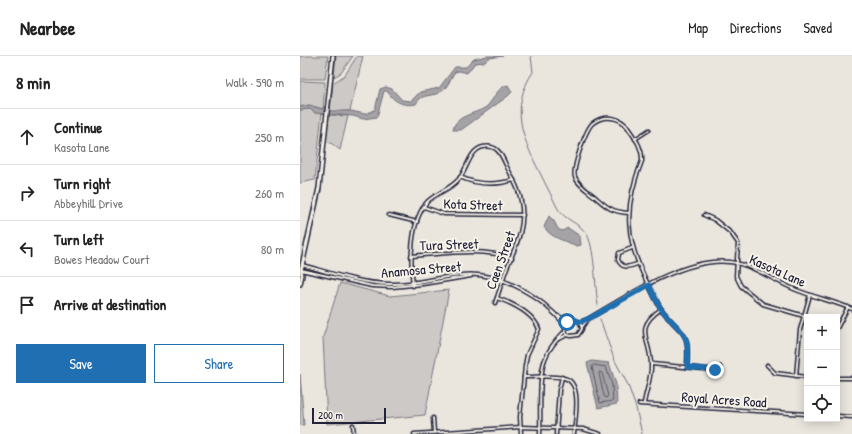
<!DOCTYPE html>
<html lang="en">
<head>
<meta charset="utf-8">
<style>
	:root { --surface:#fff; --page:#f6f6f6; --text:#222; --muted:#767676; --line:#e0e0e0; --accent:#1f6fb2 }
	body { margin:0; font-family:"Patrick Hand",sans-serif; background:var(--page); color:var(--text) }
	.controls { position:absolute; right:12px; bottom:12px; display:grid; overflow:hidden; border-radius:0px; box-shadow:0 2px 10px #0003 }
	.controls button { width:36px; height:36px; display:grid; place-items:center; padding:0; border:0; border-bottom:1px solid var(--line); background:var(--surface); color:var(--text); font:20px sans-serif }
	.scale { position:absolute; left:12px; bottom:10px; width:74px; box-sizing:border-box; padding-left:4px; border:2px solid #22223b; border-top:0; font-size:11px; line-height:14px; white-space:nowrap; color:#22223b; -webkit-text-stroke:3px #f7f3e8; paint-order:stroke }
	.stop { position:absolute; width:12px; height:12px; margin:-9px; border:3px solid #1f6fb2; border-radius:50%; background:#fff }
	.stop.end { background:#1f6fb2; border-color:#fff; box-shadow:0 1px 4px #0008 }
	.list { margin:0; padding:0; list-style:none }
	h2 { display:flex; justify-content:space-between; align-items:center; height:52px; margin:0; padding:0 16px; font-size:17px }
	h2 small { font-size:13px; font-weight:400; color:var(--muted) }
	.list li { display:grid; grid-template-columns:26px 1fr auto; gap:12px; align-items:center; box-sizing:border-box; height:56px; padding:0 16px; border-top:1px solid var(--line) }
	.list b { display:block; font-size:15px; white-space:nowrap }
	.list p { margin:0; font-size:13px; white-space:nowrap; color:var(--muted) }
	.list em { font-size:13px; font-style:normal; color:var(--muted) }
	.actions { display:flex; gap:8px; padding:12px 16px }
	.actions a { flex:1; padding:9px 0; border:1px solid var(--accent); border-radius:0px; text-align:center; font-size:14px; color:var(--accent) }
	.actions .main { background:var(--accent); color:#fff }
	.icon { flex:none; width:22px; height:22px; fill:none; stroke:currentColor; stroke-width:2; stroke-linecap:round; stroke-linejoin:round }
	.map { position:relative; flex:none; width:552px; height:378px; overflow:hidden }
	header { display:flex; align-items:center; gap:24px; box-sizing:border-box; height:56px; padding:0 20px; background:var(--surface); border-bottom:1px solid var(--line) }
	header strong { font-size:19px }
	nav { display:flex; gap:22px; margin-inline-start:auto; font-size:14px }
	main { display:flex }
	aside { flex:1; background:var(--surface) }
	.map>svg:first-child { display:block }
	.green { fill:#cdc9c6; stroke:#787680 }
	.water { fill:#a6a3a6; stroke:#716f7b }
	.lines { fill:none; stroke-linecap:round; stroke-linejoin:round }
	.shore { stroke:#575666; stroke-width:1 }
	.stream { stroke:#716f7b; stroke-width:1 }
	.minor-casing { stroke:#22223b; stroke-width:5 }
	.primary-casing { stroke:#22223b; stroke-width:6 }
	.minor { stroke:#f7f3e8; stroke-width:2 }
	.primary { stroke:#f7f3e8; stroke-width:3 }
	.route { stroke:#1f6fb2; stroke-width:5 }
	.labels { text-anchor:middle; dominant-baseline:central; stroke-width:4; stroke-linejoin:round; paint-order:stroke }
	.street-label { font-size:14px; fill:#22223b; stroke:#f7f3e8 }
</style>
</head>
<body>
<header>
<strong>Nearbee</strong>
<nav><a>Map</a><a>Directions</a><a>Saved</a></nav>
</header>
<main>
<aside>
<h2>8 min<small>Walk · 590 m</small></h2>
<ul class="list">
<li><svg class="icon" aria-label="ahead" viewBox="0 0 24 24"><path d="M12 20V5M6 11l6-6 6 6"/></svg><div><b>Continue</b><p>Kasota Lane</p></div><em>250 m</em></li>
<li><svg class="icon" aria-label="right" viewBox="0 0 24 24"><path d="M7 20v-9h11M14 6l5 5-5 5"/></svg><div><b>Turn right</b><p>Abbeyhill Drive</p></div><em>260 m</em></li>
<li><svg class="icon" aria-label="left" viewBox="0 0 24 24"><path d="M17 20v-9H6M10 6l-5 5 5 5"/></svg><div><b>Turn left</b><p>Bowes Meadow Court</p></div><em>80 m</em></li>
<li><svg class="icon" aria-label="arrive" viewBox="0 0 24 24"><path d="M6 21V4h12l-3 4 3 4H6"/></svg><div><b>Arrive at destination</b></div></li>
</ul>
<div class="actions"><a class="main">Save</a><a>Share</a></div>
</aside>
<div class="map">
<svg width="552" height="378" viewBox="0 0 552 378">
	<rect width="100%" height="100%" fill="#eae6de"/>
	<filter id="ink" filterUnits="userSpaceOnUse"><feTurbulence type="fractalNoise" baseFrequency=".025" numOctaves="2"/><feDisplacementMap in="SourceGraphic" scale="8" xChannelSelector="R" yChannelSelector="G"/><feConvolveMatrix kernelMatrix="1 2 1 2 8 2 1 2 1" color-interpolation-filters="sRGB"/></filter>
	<g filter="url(#ink)">
		<g class="green">
			<path d="M0 0H28L25 23H0Z"/>
			<path d="M36 0H53L41 17 34 21Z"/>
			<path d="M57 0H63L50 55 30 56 33 27 45 19Z"/>
			<path d="M0 25 25 26 23 53 9 49 0 51Z"/>
			<path d="M10 53 16 57 22 56 15 124 0 127V54Z"/>
			<path d="M29 59 48 60 40 94 31 87 26 86Z"/>
			<path d="M40 227 90 240 149 234 125 359 27 368 23 281Z"/>
			<path d="M0 318 4 369H0Z"/>
		</g>
		<g class="water">
			<path d="M187 0H203L189 2 185 6 175 7 167 17 159 15 155 16C150 22 149 30 142 35 133 42 122 36 116 48 103 51 93 45 87 35H84L77 61 63 63 53 60 15 57 10 53 0 54V51L9 49 22 53 25 50 23 54 26 55H51L65 58 75 54 80 33 86 31 92 33 102 44 111 45 120 36 139 32 155 11H166L174 3Z"/>
			<path d="M208 29 212 36 208 40 161 74H153C155 59 176 58 186 51 194 44 197 31 208 29Z"/>
			<path d="M249 160 254 165 258 173 262 175 268 172 280 180 281 189 277 190C264 184 252 183 244 171Z"/>
			<path d="M292 305 309 307 316 328 317 348 298 352 287 307Z"/>
		</g>
		<g class="lines">
			<g class="shore">
				<path d="M294 309 306 311 312 329 313 345 300 347 292 311Z"/>
				<path d="M300 316 302 317 308 340 306 342 304 340 299 318Z"/>
			</g>
			<g class="stream">
				<path d="M231 0 233 16C209 52 223 83 240 117 246 129 252 141 258 153 265 164 279 167 286 177 295 189 295 232 298 249"/>
				<path d="M300 263 314 303 328 329 336 352 342 378"/>
			</g>
			<g class="minor-casing">
				<g id="minor">
					<path d="M335 83 349 74"/>
					<path d="M160 121C177 129 196 129 214 124"/>
					<path d="M124 151 144 158 223 159"/>
					<path d="M329 157C311 156 307 151 294 140 288 135 278 129 275 121 272 113 286 72 293 67 304 58 321 61 328 72 335 82 343 92 342 105 323 151 325 185 349 230 353 237 357 247 362 254 382 281 390 271 387 311"/>
					<path d="M89 159 117 166"/>
					<path d="M404 159 415 164 431 177 438 187 436 220 441 230 463 248 504 260"/>
					<path d="M332 192 319 197 318 204C322 213 329 211 337 208"/>
					<path d="M111 200C144 198 179 191 212 202"/>
					<path d="M2 209C31 217 59 227 89 228 113 229 137 221 162 219 200 215 241 240 265 269"/>
					<path d="M1 214 72 230 92 231 123 228 171 220"/>
					<path d="M113 230C110 205 110 164 128 145 137 137 150 133 158 124 167 115 169 94 183 91 197 88 201 98 206 109 212 121 219 132 221 145 226 169 217 188 208 209 203 221 200 234 195 247"/>
					<path d="M197 242C211 247 233 257 239 273L227 299 225 310 220 361 221 378"/>
					<path d="M258 260 268 264"/>
					<path d="M280 266 288 263C325 241 386 200 430 206 454 209 472 224 494 233 513 241 533 245 552 253"/>
					<path d="M282 271 287 264"/>
					<path d="M537 272 548 251"/>
					<path d="M259 283 267 279 271 280 278 279 282 273 280 266 273 263 267 266 265 273 267 279"/>
					<path d="M352 308 415 314 420 311"/>
					<path d="M467 309 475 317 507 321"/>
					<path d="M496 320 500 274 510 239"/>
					<path d="M224 321C237 321 252 319 264 322 283 326 275 363 274 378"/>
					<path d="M537 322H552"/>
					<path d="M344 347C346 335 352 320 351 308 350 281 333 273 361 253"/>
					<path d="M339 348 507 358"/>
					<path d="M537 360 552 361"/>
					<path d="M133 362 134 376"/>
					<path d="M53 369 54 378"/>
					<path d="M114 378 221 371 283 373 300 378"/>
					<path d="M240 378C241 358 238 321 245 303 249 292 257 283 265 275"/>
					<path d="M256 378 259 334 262 321"/>
				</g>
			</g>
			<g class="primary-casing">
				<path id="primary" d="M0 228 2 219 1 214 19 132 33 0"/>
			</g>
			<use href="#minor" class="minor"/>
			<use href="#primary" class="primary"/>
		</g>
	</g>
	<g class="lines" filter="url(#ink)">
		<path class="route" d="M267 266 273 263 280 266 288 263 349 229C353 237 357 247 362 254 383 280 390 273 387 311L415 314"/>
	</g>
	<g class="labels">
		<g class="street-label">
			<text transform="translate(173 148) rotate(2)">Kota Street</text>
			<text transform="translate(149 188) rotate(-2)">Tura Street</text>
			<text transform="translate(200 204) rotate(-70)">Caen Street</text>
			<text transform="translate(121 213) rotate(-5)">Anamosa Street</text>
			<text transform="translate(478 214) rotate(24)">Kasota Lane</text>
			<text transform="translate(424 343) rotate(4)">Royal Acres Road</text>
		</g>
	</g>
</svg>
<div class="controls">
<button>+</button>
<button>−</button>
<button><svg class="icon" aria-label="locate" viewBox="0 0 24 24"><circle cx="12" cy="12" r="6"/><path d="M12 2v4M12 18v4M2 12h4M18 12h4"/></svg></button>
</div>
<div class="scale">200 m</div>
<div class="stop" style="left:267px;top:266px"></div>
<div class="stop end" style="left:415px;top:314px"></div>
</div>
</main>
</body>
</html>
